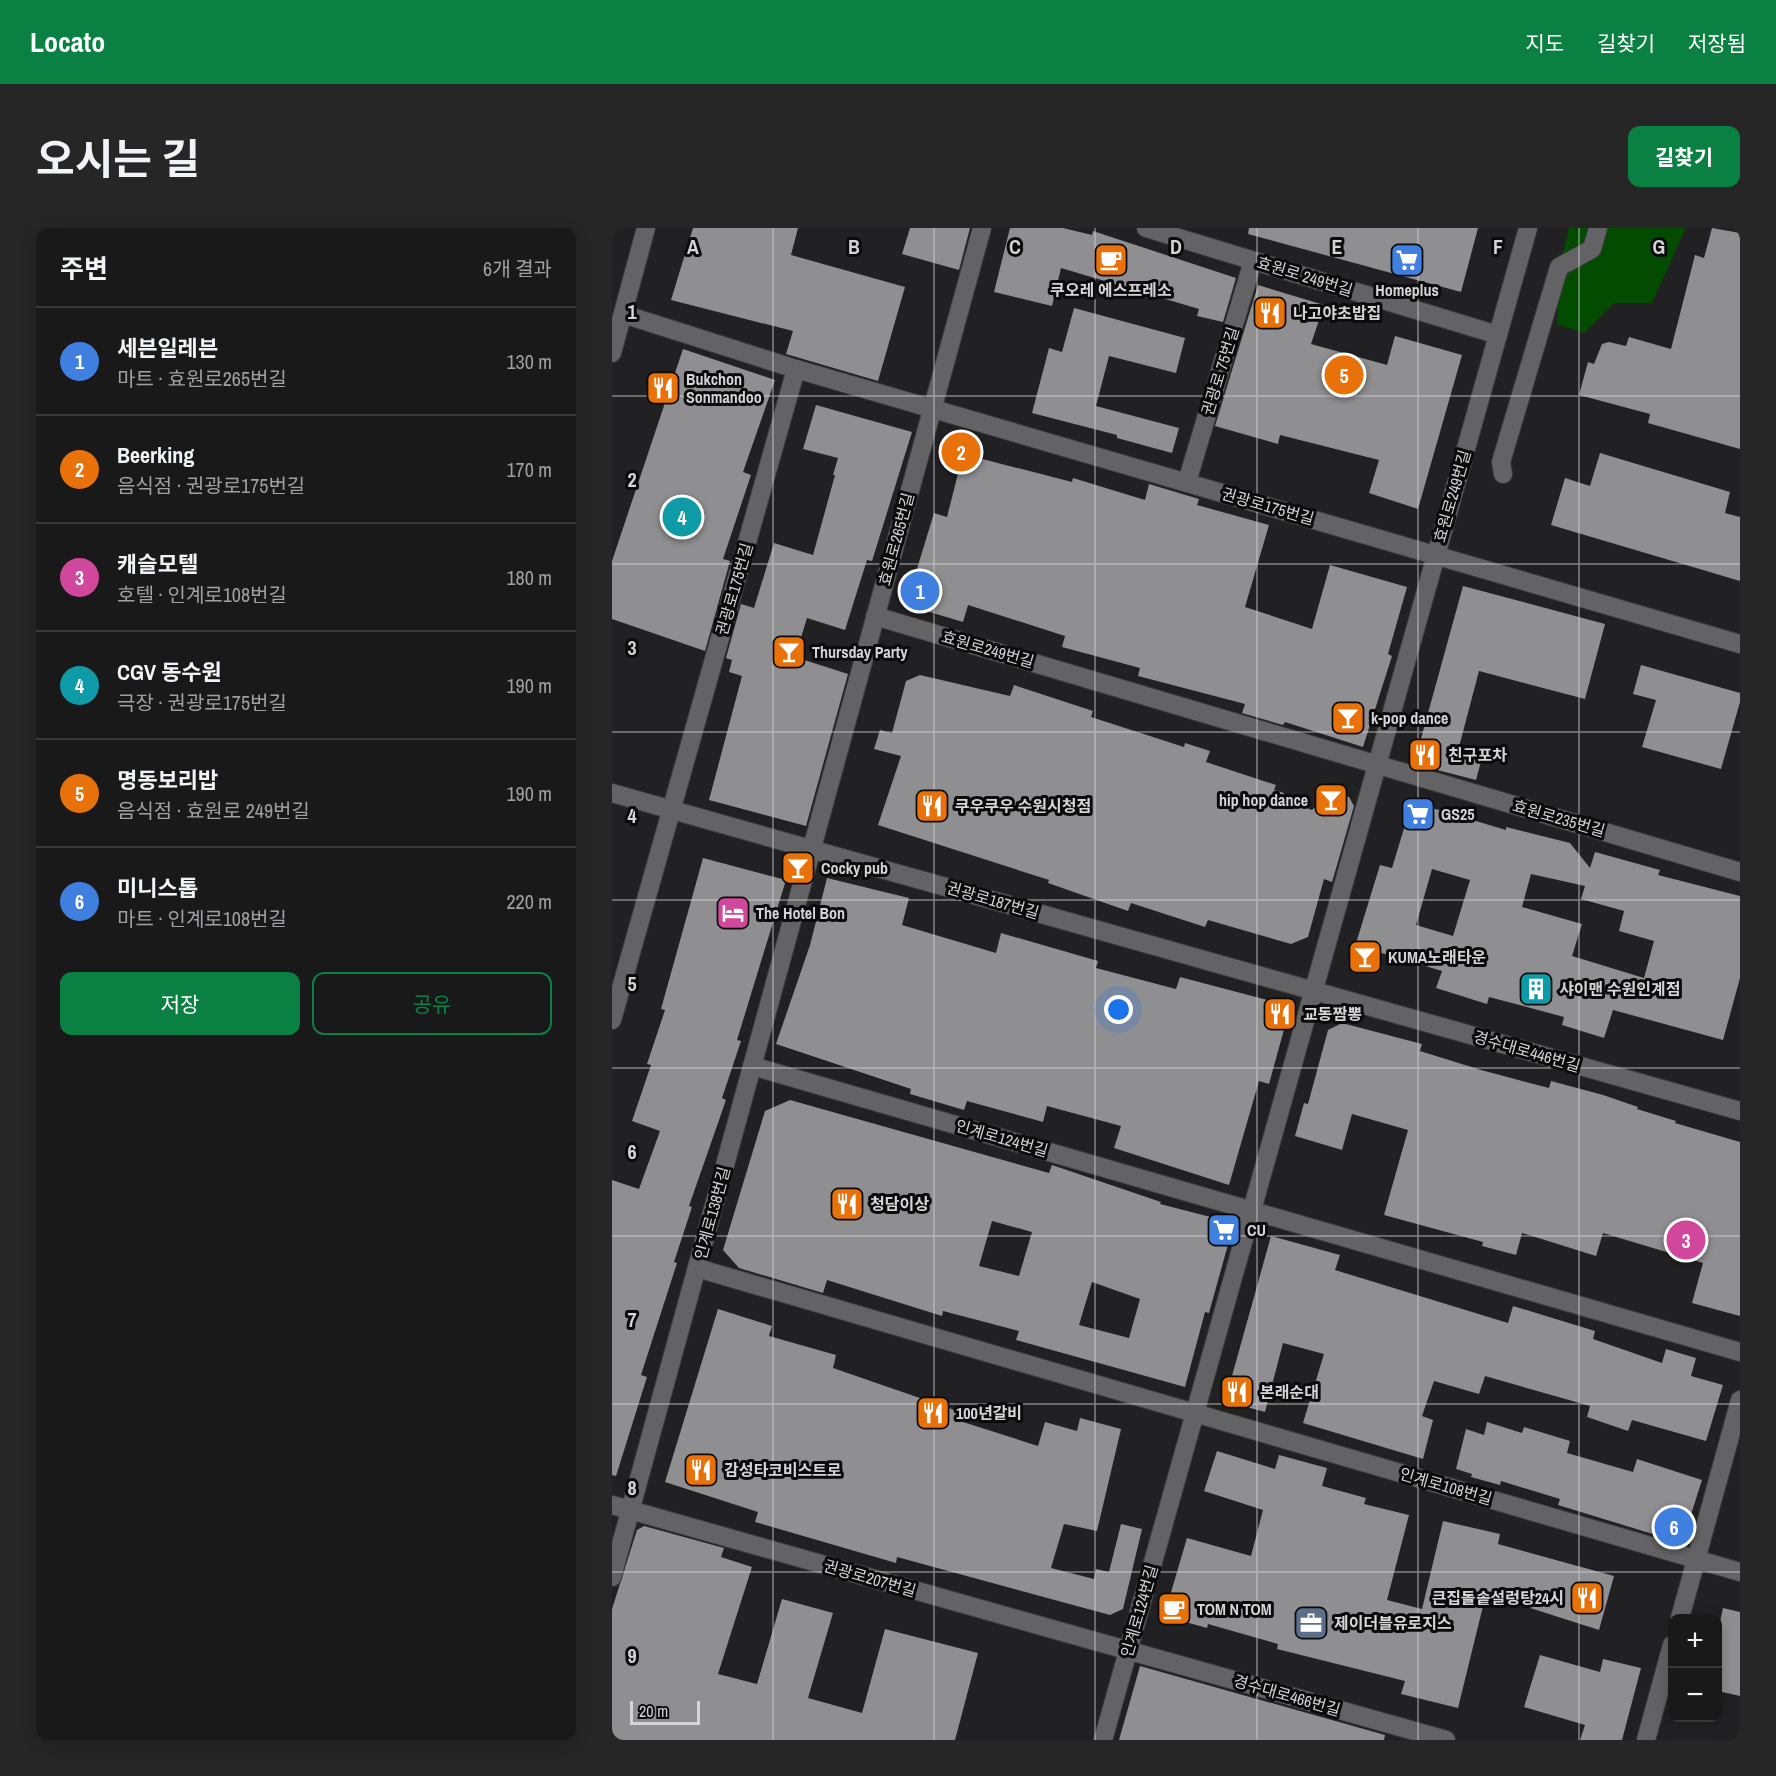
<!DOCTYPE html>
<html lang="ko">
<head>
<meta charset="utf-8">
<style>
	:root { --surface:#19191a; --page:#262627; --text:#f1f3f6; --muted:#9fa0a2; --line:#373839; --accent:#0b8043 }
	body { margin:0; font-family:"Archivo Narrow","Noto Sans KR",sans-serif; background:var(--page); color:var(--text) }
	.controls { position:absolute; right:18px; bottom:18px; display:grid; overflow:hidden; border-radius:12px; box-shadow:0 3px 15px #0003 }
	.controls button { width:54px; height:54px; display:grid; place-items:center; padding:0; border:0; border-bottom:2px solid var(--line); background:var(--surface); color:var(--text); font:30px sans-serif }
	.scale { position:absolute; left:18px; bottom:15px; width:70px; box-sizing:border-box; padding-left:6px; border:3px solid #d5d5d7; border-top:0; font-size:16px; line-height:21px; white-space:nowrap; color:#d5d5d7; -webkit-text-stroke:4px #0b0b0c; paint-order:stroke }
	.you { position:absolute; left:507px; top:782px; width:21px; height:21px; margin:-15px; border:4px solid #fff; border-radius:50%; background:#1a73e8; box-shadow:0 0 0 9px #1a73e833 }
	.badge { display:grid; place-items:center; width:39px; height:39px; border-radius:50%; background:var(--accent); color:#fff; font-size:20px; font-weight:700 }
	.pin { position:absolute; translate:-50% -50%; border:3px solid #fff; box-shadow:0 2px 6px #0006 }
	.list { margin:0; padding:0; list-style:none }
	h2 { display:flex; justify-content:space-between; align-items:center; height:78px; margin:0; padding:0 24px; font-size:26px }
	h2 small { font-size:20px; font-weight:400; color:var(--muted) }
	.list li { display:grid; grid-template-columns:39px 1fr auto; gap:18px; align-items:center; box-sizing:border-box; height:108px; padding:0 24px; border-top:2px solid var(--line) }
	.list b { display:block; font-size:22px; white-space:nowrap }
	.list p { margin:0; font-size:20px; white-space:nowrap; color:var(--muted) }
	.list em { font-size:20px; font-style:normal; color:var(--muted) }
	.actions { display:flex; gap:12px; padding:18px 24px }
	.actions a { flex:1; padding:14px 0; border:2px solid var(--accent); border-radius:12px; text-align:center; font-size:21px; color:var(--accent) }
	.actions .main { background:var(--accent); color:#fff }
	.map { position:relative; flex:none; width:1128px; height:1512px; overflow:hidden; border-radius:12px }
	header { display:flex; align-items:center; gap:36px; box-sizing:border-box; height:84px; padding:0 30px; background:var(--accent); color:#fff }
	header strong { font-size:28px }
	nav { display:flex; gap:33px; margin-inline-start:auto; font-size:21px }
	.intro { display:flex; align-items:center; justify-content:space-between; box-sizing:border-box; height:144px; padding:0 36px }
	h1 { margin:0; font-size:42px }
	.button { padding:15px 27px; border-radius:12px; background:var(--accent); color:#fff; font-size:21px; font-weight:700 }
	main { display:flex; gap:36px; padding:0 36px }
	aside { flex:1; background:var(--surface); border-radius:12px; box-shadow:0 3px 15px #0003 }
	.map>svg:first-child { display:block }
	.green { fill:#034b00 }
	.building { fill:#8f8f92; fill-rule:evenodd }
	.lines { fill:none; stroke-linecap:round; stroke-linejoin:round }
	.minor-casing { stroke:#3b3b3d; stroke-width:20 }
	.minor { stroke:#636366; stroke-width:18 }
	.grid { fill:none; stroke:#d5d5d7; stroke-width:1.5; stroke-opacity:0.55 }
	.labels { text-anchor:middle; dominant-baseline:central; stroke-width:6; stroke-linejoin:round; paint-order:stroke }
	.street-label { font-size:16px; fill:#d5d5d7; stroke:#0b0b0c }
	.poi-label { font-size:16px; font-weight:bold; fill:#d5d5d7; stroke:#0b0b0c; text-anchor:start }
	.grid-label { font-size:20px; text-anchor:middle; font-weight:bold; fill:#d5d5d7; stroke:#0b0b0c; stroke-width:6; stroke-linejoin:round; paint-order:stroke }
</style>
</head>
<body>
<header>
<strong>Locato</strong>
<nav><a>지도</a><a>길찾기</a><a>저장됨</a></nav>
</header>
<div class="intro"><h1>오시는 길</h1><a class="button">길찾기</a></div>
<main>
<aside>
<h2>주변<small>6개 결과</small></h2>
<ul class="list">
<li><span class="badge" style="background:#3f7fe0">1</span><div><b>세븐일레븐</b><p>마트 · 효원로265번길</p></div><em>130 m</em></li>
<li><span class="badge" style="background:#e8710a">2</span><div><b>Beerking</b><p>음식점 · 권광로175번길</p></div><em>170 m</em></li>
<li><span class="badge" style="background:#d1479c">3</span><div><b>캐슬모텔</b><p>호텔 · 인계로108번길</p></div><em>180 m</em></li>
<li><span class="badge" style="background:#0f9aa8">4</span><div><b>CGV 동수원</b><p>극장 · 권광로175번길</p></div><em>190 m</em></li>
<li><span class="badge" style="background:#e8710a">5</span><div><b>명동보리밥</b><p>음식점 · 효원로 249번길</p></div><em>190 m</em></li>
<li><span class="badge" style="background:#3f7fe0">6</span><div><b>미니스톱</b><p>마트 · 인계로108번길</p></div><em>220 m</em></li>
</ul>
<div class="actions"><a class="main">저장</a><a>공유</a></div>
</aside>
<div class="map">
<svg width="1128" height="1512" viewBox="0 0 1128 1512">
	<rect width="100%" height="100%" fill="#212123"/>
	<path class="green" d="M957 0H1074L1040 75H1002L972 105 945 96 947 39Z"/>
	<g class="building">
		<path d="M81 0H186L179 27 293 59 266 153 174 126 181 103 59 72Z"/>
		<path d="M298 0H358L347 42 290 26Z"/>
		<path d="M398 0H451L480 7 481 3 624 50 611 94 585 88 587 81 449 40 440 78 382 64Z"/>
		<path d="M637 0H866L849 64 636 6Z"/>
		<path d="M1100 0 1128 5V221L1036 195 1038 186 967 167 976 134 982 136 990 116 997 114 1014 118 1017 109 1059 121 1083 27 1092 30Z"/>
		<path d="M646 57 712 77 699 116 775 137 783 108 850 127 806 281 757 265 767 232 668 207 666 216 603 198Z"/>
		<path d="M462 80 573 110 564 145 497 128 484 178 567 200 560 225 505 210V207L420 185 437 120 450 124Z"/>
		<path d="M71 121 163 152 131 244 139 247 111 331 118 333 93 423 0 391V333Z"/>
		<path d="M204 177 300 204 260 333 255 332 233 402 195 390 183 429 236 446 194 598 97 572 130 448 117 444 120 432 114 430 129 376 142 380 162 315 201 327 223 247H221L226 230 191 221Z"/>
		<path d="M988 225 1118 264 1113 285 1128 289V353L939 297 953 250 978 258Z"/>
		<path d="M351 226 460 254 461 250 533 272 537 256 587 271 585 277 657 297 633 379 700 401 718 337 795 359 776 426 780 428 751 519 673 494 671 497 630 485 633 476 526 448 528 440 450 419 453 408 356 377 351 394 294 377 322 285 335 289Z"/>
		<path d="M851 358 993 396 973 471 867 443 847 519 871 526 864 552 802 536Z"/>
		<path d="M1029 437 1128 465V474L1109 541 1030 519 1044 472 1021 466Z"/>
		<path d="M308 447 398 468 402 457 481 483 479 489 572 519 573 515 598 523 594 534 664 557 662 562 672 565 669 571 700 582 718 564 737 569 742 578 723 644 720 654 712 651 696 709 679 716 596 692 593 699 519 675 516 683 436 655 437 652 266 597 289 528 262 521 268 502 280 505 294 453Z"/>
		<path d="M800 574 894 602V599L958 615 978 640 983 624 1048 642 1046 647 1128 668V750L1111 812 1001 782 992 810 950 797 952 789 877 769 875 776 824 760 830 743 770 725 756 736 743 733 741 725 768 637 780 640ZM820 641 858 652 841 708 804 697ZM919 646 973 658 969 671 1012 683 1007 703 1042 713 1032 750 960 728 970 696 910 679Z"/>
		<path d="M91 630 174 652 125 812 129 813 110 870 114 872 77 978 80 979 62 1034 65 1035 29 1147 35 1149 4 1248 0 1247V952L27 961 48 903 20 893 39 837 35 836 53 782 49 781Z"/>
		<path d="M215 650 297 670 290 697 384 725 389 705 486 733 484 740 564 761 568 749 670 776 676 787 657 856 647 853 617 957 502 920 509 898 435 878 431 894 355 873 352 882 298 866 299 861 164 816 198 717Z"/>
		<path d="M730 795 810 816 808 823 869 842 937 860 939 853 991 867 1026 879 1025 881 1064 893 1063 895 1128 914V1088L1080 1075 1091 1035 991 1005 984 1028 910 1005 904 1027 870 1018 871 1014 772 987 796 902 740 886 730 922 683 908 692 875 696 876 716 802Z"/>
		<path d="M178 872 437 945 440 937 549 974 548 976 622 995 597 1085 593 1084 573 1159 404 1112 407 1103 331 1083 330 1088 215 1052 211 1065 127 1040 111 1022 153 883ZM380 993 420 1004 407 1048 367 1038ZM480 1054 528 1071 517 1110 467 1097Z"/>
		<path d="M659 1008 728 1027 723 1042 896 1095 901 1078 983 1103 981 1111 1050 1135 1054 1121 1084 1130 1079 1148 1111 1157 1094 1213 1020 1192 1016 1203 975 1189 978 1178 873 1148 867 1166 822 1153 810 1188 821 1192 811 1231 691 1195 712 1126 671 1115 653 1184 613 1173Z"/>
		<path d="M106 1081 160 1098 157 1108 224 1127 221 1140 354 1186 351 1194 426 1218 433 1194 465 1203 468 1190 509 1201 485 1303 452 1296 439 1340 482 1351 484 1341 497 1344 509 1296 530 1301 511 1381 498 1387 285 1329 284 1335 143 1294 146 1284 53 1254Z"/>
		<path d="M875 1194 910 1205 912 1199 958 1213 955 1225 1021 1244 1025 1231 1090 1252 1070 1315 946 1277 948 1271 889 1253 888 1257 859 1249 860 1246 844 1241 854 1201 872 1207Z"/>
		<path d="M605 1223 663 1241 667 1227 715 1240 710 1258 754 1270 752 1276 797 1287 775 1372 810 1381 831 1293 888 1306 886 1316 1002 1348 987 1402 874 1366 846 1480 789 1466 793 1453 665 1421 666 1416 596 1396 595 1400 552 1388 575 1310 639 1328 651 1282 592 1263Z"/>
		<path d="M32 1298 112 1320 109 1329 140 1339 106 1446 145 1456 170 1371 221 1385 196 1470 250 1485 273 1401 366 1425 343 1512H0V1381L25 1302Z"/>
		<path d="M1111 1380 1128 1384V1468L1106 1463V1403Z"/>
		<path d="M928 1427 988 1444 991 1431 1029 1440 1010 1512H968L973 1497 912 1479Z"/>
		<path d="M528 1438 773 1507 772 1512H507Z"/>
	</g>
	<g class="lines">
		<g class="minor-casing">
			<g id="minor">
				<path d="M534 0 886 107"/>
				<path d="M11 86 184 141 1128 416"/>
				<path d="M0 125 34 0"/>
				<path d="M891 246 889 234 947 39 980 21 986 0"/>
				<path d="M575 254 641 33"/>
				<path d="M263 388 1128 644"/>
				<path d="M0 565 1128 883"/>
				<path d="M0 792 184 141"/>
				<path d="M140 838 1128 1124"/>
				<path d="M85 1040 1128 1344"/>
				<path d="M0 1277 834 1512"/>
				<path d="M0 1349 370 0"/>
				<path d="M1068 1390 1128 1172"/>
				<path d="M491 1512 916 0"/>
				<path d="M1034 1512 1060 1417"/>
			</g>
		</g>
		<use href="#minor" class="minor"/>
	</g>
	<path class="grid" d="M161 0V1512M322 0V1512M483 0V1512M645 0V1512M806 0V1512M967 0V1512M0 168H1128M0 336H1128M0 504H1128M0 672H1128M0 840H1128M0 1008H1128M0 1176H1128M0 1344H1128"/>
	<defs>
		<g id="cafe-square" transform="scale(1.725)"><rect x="-9" y="-9" width="18" height="18" rx="4" fill="#e8710a" stroke="#0b0b0c"/><path d="M-5.5-4.5H6V0H3Q3 3.5 0 3.5H-2.5Q-5.5 3.5-5.5 0ZM3-3.2v2h1.7v-2ZM-6 4.5H4V6H-6Z" fill="#fff"/></g>
		<g id="supermarket-square" transform="scale(1.725)"><rect x="-9" y="-9" width="18" height="18" rx="4" fill="#3f7fe0" stroke="#0b0b0c"/><path d="M-6-5.5h2.5l.6 2H6L4.5 2H-2.5L-4.4-4H-6ZM-1.5 3.2a1.3 1.3 0 1 0 .1 0ZM3 3.2a1.3 1.3 0 1 0 .1 0Z" fill="#fff"/></g>
		<g id="restaurant-square" transform="scale(1.725)"><rect x="-9" y="-9" width="18" height="18" rx="4" fill="#e8710a" stroke="#0b0b0c"/><path d="M-5-6h1v4h1v-4h1v4h1v-4h1v5L-1.5 .5V6h-2V.5L-5-1ZM5-6V6H3V1.5H1.5Q1.5-4 5-6Z" fill="#fff"/></g>
		<g id="bar-square" transform="scale(1.725)"><rect x="-9" y="-9" width="18" height="18" rx="4" fill="#e8710a" stroke="#0b0b0c"/><path d="M-6-5H6L.8 .8V4.5H3.5V6h-7V4.5H-.8V.8Z" fill="#fff"/></g>
		<g id="hotel-square" transform="scale(1.725)"><rect x="-9" y="-9" width="18" height="18" rx="4" fill="#d1479c" stroke="#0b0b0c"/><path d="M-6-4.5h1.5V1H6V5H4.5V3h-9V5H-6ZM-4 0a1.8 1.8 0 1 1 3.6 0ZM.5 0V-2.5h3Q6-2.5 6 0Z" fill="#fff"/></g>
		<g id="building-square" transform="scale(1.725)"><rect x="-9" y="-9" width="18" height="18" rx="4" fill="#0f9aa8" stroke="#0b0b0c"/><path d="M-4-6H4V6H1V3H-1V6H-4ZM-2.5-4.3h1.7v1.8h-1.7ZM.8-4.3h1.7v1.8H.8ZM-2.5-1h1.7V.8h-1.7ZM.8-1h1.7V.8H.8Z" fill="#fff"/></g>
		<g id="office-square" transform="scale(1.725)"><rect x="-9" y="-9" width="18" height="18" rx="4" fill="#5c6f8a" stroke="#0b0b0c"/><path d="M-6-3h4V-5.5h4V-3h4V5H-6ZM-1-4.5V-3h2v-1.5ZM-6 0V1H6V0Z" fill="#fff"/></g>
	</defs>
	<g fill-rule="evenodd">
		<use href="#cafe-square" x="499" y="32"/>
		<use href="#supermarket-square" x="795" y="32"/>
		<use href="#restaurant-square" x="658" y="85"/>
		<use href="#restaurant-square" x="51" y="160"/>
		<use href="#bar-square" x="177" y="424"/>
		<use href="#bar-square" x="736" y="490"/>
		<use href="#restaurant-square" x="813" y="527"/>
		<use href="#bar-square" x="719" y="572"/>
		<use href="#restaurant-square" x="320" y="578"/>
		<use href="#supermarket-square" x="806" y="586"/>
		<use href="#bar-square" x="186" y="640"/>
		<use href="#hotel-square" x="121" y="685"/>
		<use href="#bar-square" x="753" y="729"/>
		<use href="#building-square" x="924" y="761"/>
		<use href="#restaurant-square" x="668" y="786"/>
		<use href="#restaurant-square" x="235" y="976"/>
		<use href="#supermarket-square" x="612" y="1002"/>
		<use href="#restaurant-square" x="625" y="1164"/>
		<use href="#restaurant-square" x="321" y="1185"/>
		<use href="#restaurant-square" x="89" y="1242"/>
		<use href="#restaurant-square" x="975" y="1370"/>
		<use href="#cafe-square" x="562" y="1381"/>
		<use href="#office-square" x="699" y="1395"/>
	</g>
	<g class="labels">
		<g class="street-label">
			<text transform="translate(693 48) rotate(17)">효원로 249번길</text>
			<text transform="translate(608 143) rotate(-73)">권광로 75번길</text>
			<text transform="translate(840 268) rotate(-74)">효원로249번길</text>
			<text transform="translate(656 278) rotate(16)">권광로175번길</text>
			<text transform="translate(284 311) rotate(-75)">효원로265번길</text>
			<text transform="translate(122 361) rotate(-74)">권광로175번길</text>
			<text transform="translate(376 421) rotate(16)">효원로249번길</text>
			<text transform="translate(947 590) rotate(16)">효원로235번길</text>
			<text transform="translate(381 672) rotate(16)">권광로187번길</text>
			<text transform="translate(915 823) rotate(16)">경수대로446번길</text>
			<text transform="translate(390 910) rotate(16)">인계로124번길</text>
			<text transform="translate(100 985) rotate(-75)">인계로138번길</text>
			<text transform="translate(834 1258) rotate(16)">인계로108번길</text>
			<text transform="translate(258 1350) rotate(16)">권광로207번길</text>
			<text transform="translate(527 1383) rotate(-74)">인계로124번길</text>
			<text transform="translate(675 1467) rotate(16)">경수대로466번길</text>
		</g>
		<g class="poi-label">
			<text x="499" y="62" text-anchor="middle">쿠오레 에스프레소</text>
			<text x="795" y="62" text-anchor="middle">Homeplus</text>
			<text x="681" y="85">나고야초밥집</text>
			<text x="74" y="151">Bukchon<tspan x="74" dy="18">Sonmandoo</tspan></text>
			<text x="200" y="424">Thursday Party</text>
			<text x="759" y="490">k-pop dance</text>
			<text x="836" y="527">친구포차</text>
			<text x="696" y="572" text-anchor="end">hip hop dance</text>
			<text x="343" y="578">쿠우쿠우 수원시청점</text>
			<text x="829" y="586">GS25</text>
			<text x="209" y="640">Cocky pub</text>
			<text x="144" y="685">The Hotel Bon</text>
			<text x="776" y="729">KUMA노래타운</text>
			<text x="947" y="761">샤이맨 수원인계점</text>
			<text x="691" y="786">교동짬뽕</text>
			<text x="258" y="976">청담이상</text>
			<text x="635" y="1002">CU</text>
			<text x="648" y="1164">본래순대</text>
			<text x="344" y="1185">100년갈비</text>
			<text x="112" y="1242">감성타코비스트로</text>
			<text x="952" y="1370" text-anchor="end">큰집돌솥설렁탕24시</text>
			<text x="585" y="1381">TOM N TOM</text>
			<text x="722" y="1395">제이더블유로지스</text>
		</g>
	</g>
	<g class="grid-label">
		<text x="81" y="26">A</text>
		<text x="242" y="26">B</text>
		<text x="403" y="26">C</text>
		<text x="564" y="26">D</text>
		<text x="725" y="26">E</text>
		<text x="886" y="26">F</text>
		<text x="1047" y="26">G</text>
		<text x="20" y="91">1</text>
		<text x="20" y="259">2</text>
		<text x="20" y="427">3</text>
		<text x="20" y="595">4</text>
		<text x="20" y="763">5</text>
		<text x="20" y="931">6</text>
		<text x="20" y="1099">7</text>
		<text x="20" y="1267">8</text>
		<text x="20" y="1435">9</text>
	</g>
</svg>
<div class="controls">
<button>+</button>
<button>−</button>
</div>
<div class="scale">20 m</div>
<div class="you"></div>
<div class="pin badge" style="left:308px;top:363px;background:#3f7fe0">1</div>
<div class="pin badge" style="left:349px;top:224px;background:#e8710a">2</div>
<div class="pin badge" style="left:1074px;top:1012px;background:#d1479c">3</div>
<div class="pin badge" style="left:70px;top:289px;background:#0f9aa8">4</div>
<div class="pin badge" style="left:732px;top:147px;background:#e8710a">5</div>
<div class="pin badge" style="left:1062px;top:1299px;background:#3f7fe0">6</div>
</div>
</main>
</body>
</html>
